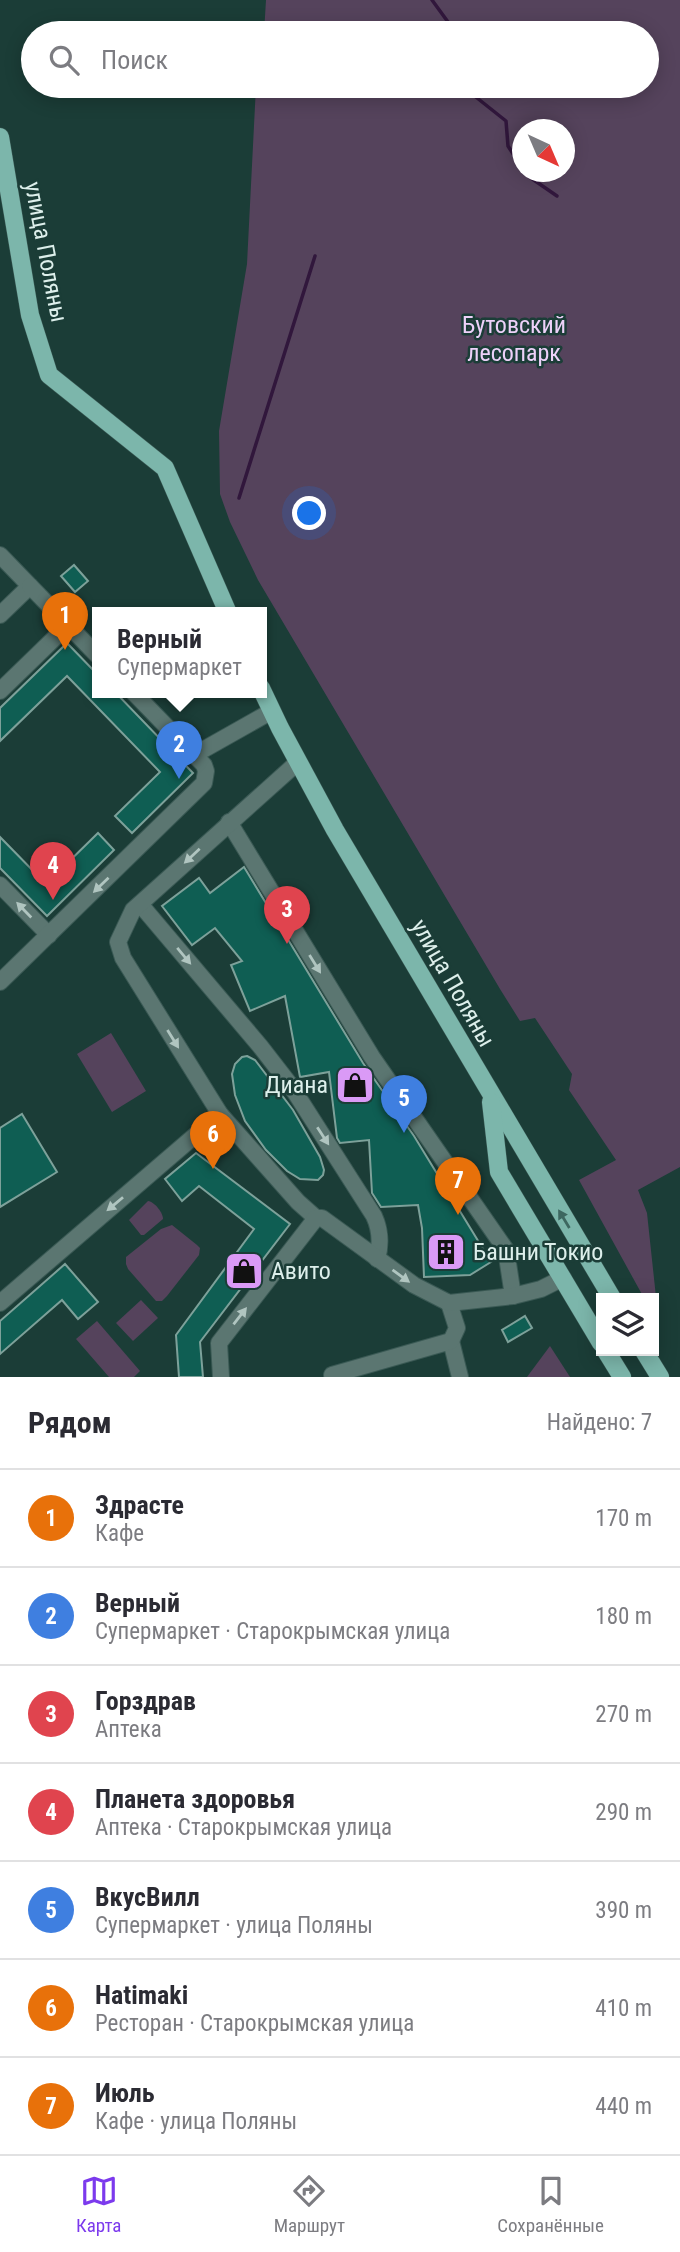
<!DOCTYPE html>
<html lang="ru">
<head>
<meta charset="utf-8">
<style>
	:root { --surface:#fff; --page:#f2f2f3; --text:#2b2b33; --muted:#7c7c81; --line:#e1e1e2; --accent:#7c3aed }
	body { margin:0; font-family:"Roboto Condensed",sans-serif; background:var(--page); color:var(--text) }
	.controls { position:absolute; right:21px; bottom:21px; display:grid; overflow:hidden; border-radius:0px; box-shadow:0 4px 18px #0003 }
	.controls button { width:63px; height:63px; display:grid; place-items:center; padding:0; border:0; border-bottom:2px solid var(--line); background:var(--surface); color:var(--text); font:35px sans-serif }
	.compass { position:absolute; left:512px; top:119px; width:63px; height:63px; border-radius:50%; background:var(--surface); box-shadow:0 4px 18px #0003; rotate:136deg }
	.you { position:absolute; left:310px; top:514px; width:24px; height:24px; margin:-18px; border:5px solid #fff; border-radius:50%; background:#1a73e8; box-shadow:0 0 0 10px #1a73e833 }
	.badge { display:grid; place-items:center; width:46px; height:46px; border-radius:50%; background:var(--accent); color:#fff; font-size:23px; font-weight:700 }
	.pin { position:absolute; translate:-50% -58px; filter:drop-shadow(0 2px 4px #0008) }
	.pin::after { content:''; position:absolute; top:37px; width:24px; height:21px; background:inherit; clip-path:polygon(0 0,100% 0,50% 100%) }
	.popup { position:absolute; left:92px; top:607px; width:175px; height:91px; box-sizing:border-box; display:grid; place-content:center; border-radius:0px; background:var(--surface); filter:drop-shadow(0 2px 5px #0005); font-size:23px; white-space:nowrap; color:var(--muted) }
	.popup b { font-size:26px; color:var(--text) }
	.popup::after { content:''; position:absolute; left:50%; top:100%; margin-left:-14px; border:14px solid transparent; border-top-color:var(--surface) }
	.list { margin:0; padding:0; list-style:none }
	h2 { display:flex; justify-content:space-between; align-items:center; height:91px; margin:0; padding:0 28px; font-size:30px }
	h2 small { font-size:23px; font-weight:400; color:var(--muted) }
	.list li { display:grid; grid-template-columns:46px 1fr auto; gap:21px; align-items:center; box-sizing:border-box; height:98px; padding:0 28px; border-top:2px solid var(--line) }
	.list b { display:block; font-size:26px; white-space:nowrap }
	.list p { margin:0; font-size:23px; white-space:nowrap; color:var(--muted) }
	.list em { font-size:23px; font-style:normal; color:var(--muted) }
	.icon { flex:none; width:38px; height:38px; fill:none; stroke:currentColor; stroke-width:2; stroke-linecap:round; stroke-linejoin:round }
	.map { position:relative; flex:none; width:680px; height:1377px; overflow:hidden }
	.search { position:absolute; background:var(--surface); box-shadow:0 4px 18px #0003; left:21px; right:21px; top:21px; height:77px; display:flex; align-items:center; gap:18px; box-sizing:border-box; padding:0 24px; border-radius:38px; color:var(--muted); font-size:26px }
	.sheet { height:777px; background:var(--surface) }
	nav { display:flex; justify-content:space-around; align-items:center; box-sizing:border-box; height:98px; border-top:2px solid var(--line); background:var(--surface); font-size:19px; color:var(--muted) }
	nav a { display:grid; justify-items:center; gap:4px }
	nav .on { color:var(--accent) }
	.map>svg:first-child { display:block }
	.green { fill:#55435c; fill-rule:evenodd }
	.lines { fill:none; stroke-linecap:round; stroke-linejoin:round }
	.stream { stroke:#31173c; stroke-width:3.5 }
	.building { fill:#0f5e53; stroke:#7da19a; stroke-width:2 }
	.minor-casing { stroke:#3a5954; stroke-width:18 }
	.major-casing { stroke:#3a5954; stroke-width:19 }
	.minor { stroke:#5b7671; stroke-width:16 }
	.major { stroke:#7cb6ab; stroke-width:18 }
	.oneway { fill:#b0c5c0 }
	.oneway2 { fill:#3d6760 }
	.labels { text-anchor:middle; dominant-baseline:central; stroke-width:5; stroke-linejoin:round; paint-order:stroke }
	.street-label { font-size:24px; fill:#ddefeb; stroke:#1b3d37 }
	.park-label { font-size:24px; fill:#edd1f9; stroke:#1b3d37 }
	.poi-label { font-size:24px; fill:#ddefeb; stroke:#1b3d37; text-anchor:start }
</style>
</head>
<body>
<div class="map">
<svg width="680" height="1377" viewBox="0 0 680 1377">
	<rect width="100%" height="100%" fill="#1b3d37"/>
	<g class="green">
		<path d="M266 0H680V1167L638 1190 647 1213 659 1325 654 1316V1298H644L579 1180 616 1160 569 1090 572 1074 535 1018 520 1021 500 989 258 580 230 522 220 494 219 431 247 264 256 86H647V33H264ZM522 130H564V172H522Z"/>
		<path d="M111 1033 146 1091 112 1112 77 1054Z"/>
		<path d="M148 1201C155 1202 163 1213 163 1219L144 1235H141L129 1220Z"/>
		<path d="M172 1225 197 1245 200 1248 199 1255 167 1296 162 1301H156L128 1269 126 1264V1257L161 1229Z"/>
		<path d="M141 1300 158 1318 133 1341 116 1323Z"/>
		<path d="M97 1321 140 1371 134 1377H109L76 1339Z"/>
		<path d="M550 1346 570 1377H527Z"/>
	</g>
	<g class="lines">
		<g class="stream">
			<path d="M432 0 456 33"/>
			<path d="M462 86 506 121 508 146 522 168"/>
			<path d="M525 172 528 176 557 196"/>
			<path d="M239 498 315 256"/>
		</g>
	</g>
	<g class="building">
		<path d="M74 565 88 581 75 592 61 576Z"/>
		<path d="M67 643 97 674V693H116L193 773 132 833 115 816 160 772 67 676 0 741V708Z"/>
		<path d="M98 833 114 850 47 916 0 868V837L46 884Z"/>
		<path d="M244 867 363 1063 414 1136 491 1262 470 1275 424 1277 422 1228 418 1205 381 1207 372 1193 369 1140 340 1143 337 1138 329 1072 300 1077 285 996 250 1011 231 965 242 961 215 928 192 945 162 906 199 878 210 893Z"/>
		<path d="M247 1056 255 1060 293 1110 320 1157 324 1170 323 1175 318 1180 300 1179 287 1171 266 1150 245 1121 235 1095 232 1074 235 1064 242 1057Z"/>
		<path d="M22 1114 57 1172 0 1207V1128Z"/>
		<path d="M196 1153 290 1224 200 1342 203 1377H179L176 1335 254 1229 199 1186 182 1201 165 1179Z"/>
		<path d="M65 1264 98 1302 78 1319 62 1300 0 1354V1321Z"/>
		<path d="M525 1316 532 1328 508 1342 502 1330Z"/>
	</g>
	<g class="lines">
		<g class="minor-casing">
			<g id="minor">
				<path d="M0 555 30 586 0 615"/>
				<path d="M30 586 68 625"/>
				<path d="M0 691 68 625 97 655"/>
				<path d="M194 755 272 711"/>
				<path d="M229 822 372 1057 506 1250 513 1296"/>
				<path d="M0 885 49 935"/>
				<path d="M140 904 260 1046 291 1086 374 1216C380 1229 381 1245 377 1259"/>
				<path d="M0 982 204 783 206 771 204 765 134 693"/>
				<path d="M220 1114 298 1202 316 1218"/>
				<path d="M0 1303 220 1114 123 958 118 942 133 910 298 762"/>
				<path d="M451 1341 460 1377"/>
				<path d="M332 1375 451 1341 457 1328 449 1303"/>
				<path d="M221 1377 219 1343 316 1218H322L414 1285 449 1303 513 1296 541 1289 563 1278"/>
			</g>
		</g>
		<g class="major-casing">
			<g id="major">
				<path d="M0 137 30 315 49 375 165 468 228 613"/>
				<path d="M261 688 280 728 335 830 612 1298"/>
				<path d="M491 1102 499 1172 601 1343"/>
				<path d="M606 1351 622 1377"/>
				<path d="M644 1351 660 1377"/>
			</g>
		</g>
		<use href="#minor" class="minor"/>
		<use href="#major" class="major"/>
	</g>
	<defs><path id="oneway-solid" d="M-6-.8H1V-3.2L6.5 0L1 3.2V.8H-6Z" transform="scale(1.75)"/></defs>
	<g class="oneway">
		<use href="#oneway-solid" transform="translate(192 856) rotate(137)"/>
		<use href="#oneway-solid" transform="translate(101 885) rotate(136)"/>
		<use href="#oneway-solid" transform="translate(24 910) rotate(-134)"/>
		<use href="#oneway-solid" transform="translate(184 956) rotate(50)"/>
		<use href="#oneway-solid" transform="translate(315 964) rotate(58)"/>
		<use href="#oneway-solid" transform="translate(173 1039) rotate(58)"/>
		<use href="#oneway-solid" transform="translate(323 1136) rotate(57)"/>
		<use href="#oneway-solid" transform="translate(115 1204) rotate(140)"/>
		<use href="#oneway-solid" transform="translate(401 1276) rotate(36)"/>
		<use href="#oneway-solid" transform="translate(240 1316) rotate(-52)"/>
	</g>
	<use class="oneway2" href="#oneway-solid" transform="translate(564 1219) rotate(-121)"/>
	<defs>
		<g id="shop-square" transform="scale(2.0125)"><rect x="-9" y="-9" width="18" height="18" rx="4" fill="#da9af6" stroke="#1b3d37"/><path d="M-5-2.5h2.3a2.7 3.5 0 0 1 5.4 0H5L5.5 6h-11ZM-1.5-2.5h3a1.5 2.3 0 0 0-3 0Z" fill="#111"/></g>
		<g id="building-square" transform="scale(2.0125)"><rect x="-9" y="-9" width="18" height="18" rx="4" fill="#da9af6" stroke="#1b3d37"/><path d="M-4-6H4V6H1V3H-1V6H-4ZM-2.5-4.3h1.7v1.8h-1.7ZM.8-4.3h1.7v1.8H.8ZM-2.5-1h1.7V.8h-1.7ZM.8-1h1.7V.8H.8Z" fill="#111"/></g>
	</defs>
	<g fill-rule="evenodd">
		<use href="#shop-square" x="355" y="1085"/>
		<use href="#building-square" x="446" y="1252"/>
		<use href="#shop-square" x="244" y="1271"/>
	</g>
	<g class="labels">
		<g class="street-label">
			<text transform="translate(46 252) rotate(79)">улица Поляны</text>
			<text transform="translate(453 983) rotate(60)">улица Поляны</text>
		</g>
		<g class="park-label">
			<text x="514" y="325">Бутовский<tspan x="514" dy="28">лесопарк</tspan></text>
		</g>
		<g class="poi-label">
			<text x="328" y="1085" text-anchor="end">Диана</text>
			<text x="473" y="1252">Башни Токио</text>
			<text x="271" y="1271">Авито</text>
		</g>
	</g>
</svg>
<div class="controls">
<button><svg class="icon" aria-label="layers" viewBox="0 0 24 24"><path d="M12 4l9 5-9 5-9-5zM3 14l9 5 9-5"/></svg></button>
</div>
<svg class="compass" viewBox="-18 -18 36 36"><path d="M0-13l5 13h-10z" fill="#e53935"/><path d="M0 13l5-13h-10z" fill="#7c7c81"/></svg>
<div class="you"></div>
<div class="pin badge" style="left:65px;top:650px;background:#e8710a">1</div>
<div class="pin badge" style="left:179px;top:779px;background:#3f7fe0">2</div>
<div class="popup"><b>Верный</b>Супермаркет</div>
<div class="pin badge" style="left:287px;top:944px;background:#e0444e">3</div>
<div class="pin badge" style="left:53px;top:900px;background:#e0444e">4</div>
<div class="pin badge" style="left:404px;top:1133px;background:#3f7fe0">5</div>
<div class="pin badge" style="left:213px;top:1169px;background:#e8710a">6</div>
<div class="pin badge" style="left:458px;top:1215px;background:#e8710a">7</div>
<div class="search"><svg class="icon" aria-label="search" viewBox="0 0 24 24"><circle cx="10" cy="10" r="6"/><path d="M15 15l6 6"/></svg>Поиск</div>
</div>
<section class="sheet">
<h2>Рядом<small>Найдено: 7</small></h2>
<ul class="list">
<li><span class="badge" style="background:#e8710a">1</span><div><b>Здрасте</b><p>Кафе</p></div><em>170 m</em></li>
<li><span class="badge" style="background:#3f7fe0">2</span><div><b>Верный</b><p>Супермаркет · Старокрымская улица</p></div><em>180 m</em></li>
<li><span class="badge" style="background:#e0444e">3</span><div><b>Горздрав</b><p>Аптека</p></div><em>270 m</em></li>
<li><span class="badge" style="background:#e0444e">4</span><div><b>Планета здоровья</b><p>Аптека · Старокрымская улица</p></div><em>290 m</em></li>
<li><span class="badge" style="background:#3f7fe0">5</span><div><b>ВкусВилл</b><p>Супермаркет · улица Поляны</p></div><em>390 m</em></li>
<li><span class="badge" style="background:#e8710a">6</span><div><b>Hatimaki</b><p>Ресторан · Старокрымская улица</p></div><em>410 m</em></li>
<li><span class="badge" style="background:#e8710a">7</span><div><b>Июль</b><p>Кафе · улица Поляны</p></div><em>440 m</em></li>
</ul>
</section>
<nav>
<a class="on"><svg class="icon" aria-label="map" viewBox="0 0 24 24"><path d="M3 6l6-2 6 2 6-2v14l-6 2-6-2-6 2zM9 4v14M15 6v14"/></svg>Карта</a>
<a><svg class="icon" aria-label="directions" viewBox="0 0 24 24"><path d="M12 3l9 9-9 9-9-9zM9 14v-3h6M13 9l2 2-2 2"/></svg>Маршрут</a>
<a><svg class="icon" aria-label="saved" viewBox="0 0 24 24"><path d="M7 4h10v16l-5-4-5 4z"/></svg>Сохранённые</a>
</nav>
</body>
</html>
